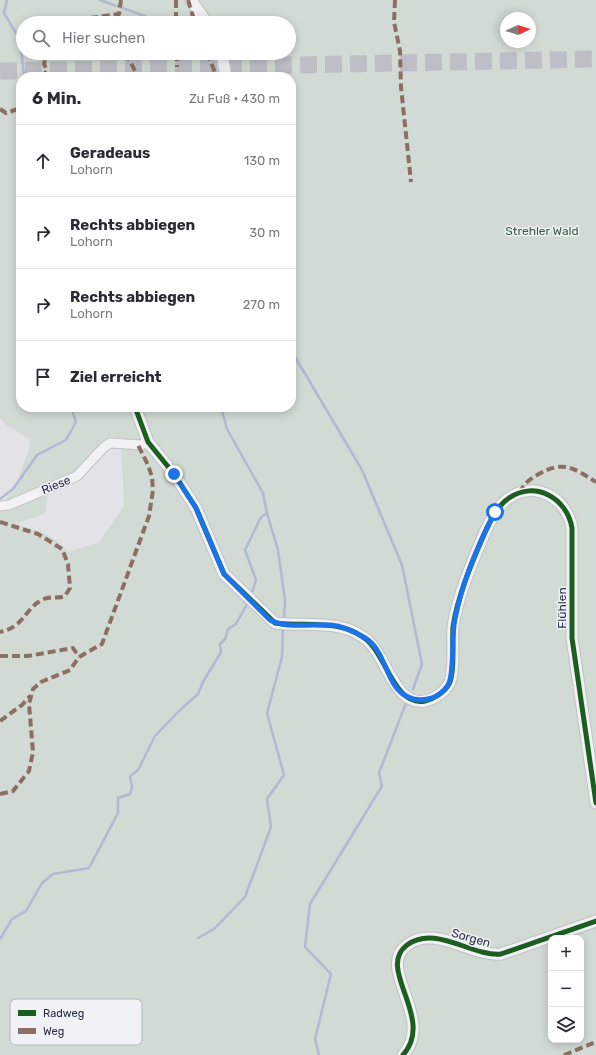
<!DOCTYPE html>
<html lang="de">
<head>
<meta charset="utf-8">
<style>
	:root { --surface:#fff; --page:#f7f7f7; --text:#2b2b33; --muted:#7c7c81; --line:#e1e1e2 }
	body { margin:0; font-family:Rubik,sans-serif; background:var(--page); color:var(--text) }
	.controls { position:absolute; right:12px; bottom:12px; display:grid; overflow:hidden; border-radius:8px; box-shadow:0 2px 10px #0003 }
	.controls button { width:36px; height:36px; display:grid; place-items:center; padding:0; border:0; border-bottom:1px solid var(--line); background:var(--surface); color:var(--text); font:20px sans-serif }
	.compass { position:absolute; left:500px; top:12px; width:36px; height:36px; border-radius:50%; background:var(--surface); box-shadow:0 2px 10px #0003; rotate:86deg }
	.stop { position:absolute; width:12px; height:12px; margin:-9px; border:3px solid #1a73e8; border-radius:50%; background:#fff }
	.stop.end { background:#1a73e8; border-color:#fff; box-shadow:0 1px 4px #0008 }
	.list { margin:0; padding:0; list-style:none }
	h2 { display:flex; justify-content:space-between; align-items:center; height:52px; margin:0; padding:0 16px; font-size:17px }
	h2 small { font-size:13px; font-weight:400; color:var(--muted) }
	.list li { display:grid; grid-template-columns:26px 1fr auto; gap:12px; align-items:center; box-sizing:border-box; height:72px; padding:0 16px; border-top:1px solid var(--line) }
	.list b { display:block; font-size:15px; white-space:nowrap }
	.list p { margin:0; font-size:13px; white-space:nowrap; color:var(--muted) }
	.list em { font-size:13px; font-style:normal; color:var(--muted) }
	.icon { flex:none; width:22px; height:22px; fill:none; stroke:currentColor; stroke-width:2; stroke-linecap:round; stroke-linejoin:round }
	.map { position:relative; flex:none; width:596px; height:1055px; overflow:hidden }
	.search { position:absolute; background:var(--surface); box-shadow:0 2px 10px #0003; left:16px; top:16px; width:280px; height:44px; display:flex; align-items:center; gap:10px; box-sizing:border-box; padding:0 14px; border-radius:22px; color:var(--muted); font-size:15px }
	.panel { position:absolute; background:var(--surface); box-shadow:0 2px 10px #0003; left:16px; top:72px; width:280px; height:340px; border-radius:16px }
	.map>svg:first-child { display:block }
	.green { fill:#d1dad3; fill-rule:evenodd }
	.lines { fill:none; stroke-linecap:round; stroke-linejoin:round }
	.stream { stroke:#b1bad2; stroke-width:2.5 }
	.motorway-tunnel { stroke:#bebfc6; stroke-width:17; stroke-dasharray:17 8; stroke-linecap:butt }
	.minor-casing { stroke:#c1c1c5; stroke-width:11 }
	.tertiary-casing { stroke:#c1c1c5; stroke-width:13 }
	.minor { stroke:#f2f2f4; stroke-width:9 }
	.tertiary { stroke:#f2f2f4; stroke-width:11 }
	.quiet { stroke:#8d6e63; stroke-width:4; stroke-dasharray:8 4; stroke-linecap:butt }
	.cycleway-casing { stroke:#f0f2f7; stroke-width:8 }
	.cycleway { stroke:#1b5e20; stroke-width:5 }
	.route { stroke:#1a73e8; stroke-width:5 }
	.labels { text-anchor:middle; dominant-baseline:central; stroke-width:3; stroke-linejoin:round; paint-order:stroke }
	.park-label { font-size:12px; fill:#375c37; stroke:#f0f2f7 }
	.street-label { font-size:12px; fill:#292d41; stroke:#f0f2f7 }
	.key { fill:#f0f2f7; stroke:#b4b7c0; stroke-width:1 }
	.key-label { font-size:11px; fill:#292d41 }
</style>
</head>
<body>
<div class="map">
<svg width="596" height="1055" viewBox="0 0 596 1055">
	<rect width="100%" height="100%" fill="#e3e3e7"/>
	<path class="green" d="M0 0H596V1055H0V504C17 493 23 464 30 446L29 439 6 425 0 418ZM506 18H530V42H506ZM23 23H289V53H23ZM21 77H291V407H21ZM120 446 129 448 121 450 124 506 99 542 68 552C58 535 33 530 16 524L46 513 47 490 95 460 110 448ZM551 938H581V1040H551Z"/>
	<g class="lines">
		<g class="stream">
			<path d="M7 0 4 13 20 40 24 77"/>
			<path d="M100 0 145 16 151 23"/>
			<path d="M162 77 165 53"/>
			<path d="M291 350 362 470 402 565 422 664 413 689"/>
			<path d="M221 407 227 429 263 493 267 513 278 550 285 600 284 621"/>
			<path d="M0 499 13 489 37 455 66 440 76 422 71 407"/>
			<path d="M251 596 256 580 245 550 261 517 267 513"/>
			<path d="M198 938 214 929 245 897 271 827 267 799 284 775 267 713 282 657 283 628"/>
			<path d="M0 939 12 919 26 911 42 883 53 874 89 868 118 813V798L130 794 132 787 130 776 138 770 155 736 179 711 198 694 203 682 221 652 220 644 225 639 228 629 236 624 248 602"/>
			<path d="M319 1055 315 1039 331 974 305 947 310 904 382 786 379 773 406 703"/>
		</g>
		<path class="motorway-tunnel" d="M0 71 596 59"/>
		<g class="minor-casing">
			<path id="minor" d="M0 506 9 505 77 476 104 447 110 443 141 445 148 442"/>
		</g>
		<g class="tertiary-casing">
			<g id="tertiary">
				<path d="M191 0 207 23"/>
				<path d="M222 53 226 77"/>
				<path d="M135 407 148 442 174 474 196 508 224 574 275 623C306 627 343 618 368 641 386 656 395 707 425 701 434 699 445 692 449 684 455 673 452 641 453 627 457 597 473 560 485 532 491 520 497 506 509 498 535 480 567 498 572 528V638L596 803"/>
				<path d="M403 1055C436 1018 375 969 407 945 435 924 472 957 501 954L596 921"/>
			</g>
		</g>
		<use href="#minor" class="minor"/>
		<use href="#tertiary" class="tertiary"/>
		<g class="quiet">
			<path d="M176 0V23"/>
			<path d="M188 0 195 23"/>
			<path d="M395 0 394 22 400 51 401 87 411 182"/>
			<path d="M79 23 90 18 119 14 121 0"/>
			<path d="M126 53 138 77"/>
			<path d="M177 53V67"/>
			<path d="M207 53 217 77"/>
			<path d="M41 77 47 71 44 64 47 53"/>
			<path d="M0 109 6 113 21 108"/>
			<path d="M520 493C523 484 529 480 537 475 563 460 572 467 596 482"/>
			<path d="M0 522 38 534 62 549 68 564 70 588 65 596C58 599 51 596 44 599 25 607 25 627 0 632"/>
			<path d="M0 656H28L73 648 79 657"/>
			<path d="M0 721 22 705 30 696"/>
			<path d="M0 794 13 791 29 771 33 752 29 704 33 689 41 682 70 670 79 657 102 644 149 516 153 490 152 477 148 465 138 445"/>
			<path d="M564 1055 596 1042"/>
		</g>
		<g class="cycleway-casing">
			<g id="cycleway">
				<path d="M135 407 148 442 174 474 196 508 224 574 275 623C306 627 343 618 368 641 386 656 395 707 425 701 434 699 445 692 449 684 455 673 452 641 453 627 457 597 473 560 485 532 491 520 497 506 509 498 535 480 567 498 572 528V638L596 803"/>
				<path d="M403 1055C436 1018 375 969 407 945 435 924 472 957 501 954L596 921"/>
			</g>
		</g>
		<use href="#cycleway" class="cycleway"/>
	</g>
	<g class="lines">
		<path class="route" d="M174 474 196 508 224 574 269 619C281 629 315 624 331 625 343 626 355 632 365 638 386 650 386 686 406 696 421 704 439 699 448 685 455 674 451 635 455 619 462 582 478 545 495 512"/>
	</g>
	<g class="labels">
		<g class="park-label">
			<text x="542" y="231">Strehler Wald</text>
		</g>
		<g class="street-label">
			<text transform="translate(56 485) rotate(-22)">Riese</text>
			<text transform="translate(562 608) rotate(-90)">Flühlen</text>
			<text transform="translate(471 938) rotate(16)">Sorgen</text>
		</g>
	</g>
	<rect x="10" y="999" width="132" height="46" rx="6" class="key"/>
	<rect x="18" y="1010" width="18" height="6" fill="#1b5e20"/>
	<rect x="18" y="1028" width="18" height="6" fill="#8d6e63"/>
	<g class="key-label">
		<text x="43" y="1017">Radweg</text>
		<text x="43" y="1035">Weg</text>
	</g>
</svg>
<div class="controls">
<button>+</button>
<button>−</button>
<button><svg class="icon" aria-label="layers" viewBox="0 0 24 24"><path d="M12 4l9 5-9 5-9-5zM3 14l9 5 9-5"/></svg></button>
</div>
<svg class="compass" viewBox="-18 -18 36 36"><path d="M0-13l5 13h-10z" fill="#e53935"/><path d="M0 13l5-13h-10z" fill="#7c7c81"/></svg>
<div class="stop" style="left:495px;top:512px"></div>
<div class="stop end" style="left:174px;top:474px"></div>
<div class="search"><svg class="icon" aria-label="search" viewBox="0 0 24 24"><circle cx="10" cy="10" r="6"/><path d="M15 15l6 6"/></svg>Hier suchen</div>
<section class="panel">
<h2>6 Min.<small>Zu Fuß · 430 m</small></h2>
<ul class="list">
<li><svg class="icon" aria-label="ahead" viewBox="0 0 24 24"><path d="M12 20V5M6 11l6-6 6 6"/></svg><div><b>Geradeaus</b><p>Lohorn</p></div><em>130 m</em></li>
<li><svg class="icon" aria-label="right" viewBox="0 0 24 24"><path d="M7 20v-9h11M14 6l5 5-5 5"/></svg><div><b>Rechts abbiegen</b><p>Lohorn</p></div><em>30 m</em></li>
<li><svg class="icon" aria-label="right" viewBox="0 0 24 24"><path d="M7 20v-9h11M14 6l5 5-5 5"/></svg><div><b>Rechts abbiegen</b><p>Lohorn</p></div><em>270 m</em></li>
<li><svg class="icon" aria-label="arrive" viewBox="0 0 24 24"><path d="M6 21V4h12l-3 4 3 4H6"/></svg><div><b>Ziel erreicht</b></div></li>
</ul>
</section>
</div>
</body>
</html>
